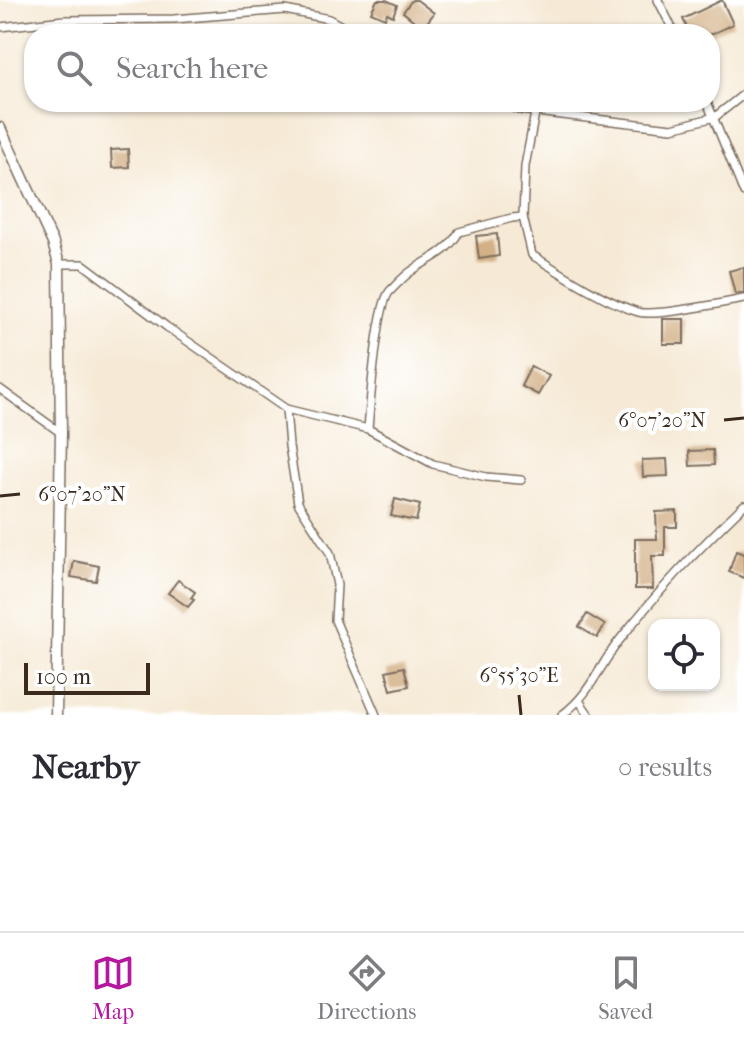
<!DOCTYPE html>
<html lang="en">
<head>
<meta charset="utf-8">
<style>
	:root { --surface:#fff; --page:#f2f2f3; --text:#2b2b33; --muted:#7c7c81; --line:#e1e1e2; --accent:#b5179e }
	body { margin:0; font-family:"IM FELL French Canon",serif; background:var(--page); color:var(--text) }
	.controls { position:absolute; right:24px; bottom:24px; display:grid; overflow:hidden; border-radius:16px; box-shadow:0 2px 6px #0004 }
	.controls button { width:72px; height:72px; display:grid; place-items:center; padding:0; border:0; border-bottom:2px solid var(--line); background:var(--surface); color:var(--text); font:40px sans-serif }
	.scale { position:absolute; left:24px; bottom:20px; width:126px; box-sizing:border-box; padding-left:8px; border:4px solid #3b2a1e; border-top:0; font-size:22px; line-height:28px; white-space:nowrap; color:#3b2a1e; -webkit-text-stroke:6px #fff; paint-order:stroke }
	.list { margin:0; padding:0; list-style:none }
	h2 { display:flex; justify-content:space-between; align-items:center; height:104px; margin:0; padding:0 32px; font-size:34px }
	h2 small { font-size:26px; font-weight:400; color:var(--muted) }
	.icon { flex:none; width:44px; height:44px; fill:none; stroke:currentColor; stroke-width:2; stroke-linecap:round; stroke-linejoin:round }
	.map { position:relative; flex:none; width:744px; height:715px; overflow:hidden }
	.search { position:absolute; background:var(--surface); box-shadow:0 2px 6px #0004; left:24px; right:24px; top:24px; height:88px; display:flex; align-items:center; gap:20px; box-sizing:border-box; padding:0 28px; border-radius:32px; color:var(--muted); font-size:30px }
	.sheet { height:216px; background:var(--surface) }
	nav { display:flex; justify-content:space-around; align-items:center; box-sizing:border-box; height:112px; border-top:2px solid var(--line); background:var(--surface); font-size:22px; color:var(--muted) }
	nav a { display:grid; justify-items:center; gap:4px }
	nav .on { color:var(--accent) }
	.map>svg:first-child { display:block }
	.building { fill:#d3b086 }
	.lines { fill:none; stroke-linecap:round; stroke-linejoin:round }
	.street-casing { stroke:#7c6d5e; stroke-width:10 }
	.secondary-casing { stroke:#7c6d5e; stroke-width:13 }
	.street { stroke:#fff; stroke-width:7 }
	.secondary { stroke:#fff; stroke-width:10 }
	.ticks { fill:none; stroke:#3b2a1e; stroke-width:3 }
	.ticks-label { font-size:20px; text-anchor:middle; fill:#3b2a1e; stroke:#fff; stroke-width:8; stroke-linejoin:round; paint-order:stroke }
</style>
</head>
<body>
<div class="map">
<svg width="744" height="715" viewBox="0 0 744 715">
	<rect width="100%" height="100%" fill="#fff"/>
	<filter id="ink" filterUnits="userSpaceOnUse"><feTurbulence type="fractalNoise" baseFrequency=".0125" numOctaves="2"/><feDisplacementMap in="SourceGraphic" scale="16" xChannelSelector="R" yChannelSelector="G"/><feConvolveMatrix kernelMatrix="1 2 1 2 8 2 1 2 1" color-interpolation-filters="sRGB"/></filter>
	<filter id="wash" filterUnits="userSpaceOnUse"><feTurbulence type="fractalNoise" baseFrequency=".006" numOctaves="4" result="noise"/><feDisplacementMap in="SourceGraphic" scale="32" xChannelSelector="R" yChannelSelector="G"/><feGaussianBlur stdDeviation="1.8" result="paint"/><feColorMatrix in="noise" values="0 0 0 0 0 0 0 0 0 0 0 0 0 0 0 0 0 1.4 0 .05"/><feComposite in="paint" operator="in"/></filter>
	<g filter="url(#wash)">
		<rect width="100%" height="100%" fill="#f6ead6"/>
		<g id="blocks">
			<g class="building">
				<path d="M377 0H386L397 5 393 16 387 13 385 18 371 12Z"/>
				<path d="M412 0H417L434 13 423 28 403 12Z"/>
				<path d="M722 0 733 24 712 34H690L683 19Z"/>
				<path d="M128 149 129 167 112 168 111 150Z"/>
				<path d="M497 234 499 256 479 259 476 236Z"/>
				<path d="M744 267V293L735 294 729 271Z"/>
				<rect x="663" y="319" width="21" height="25"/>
				<path d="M531 366 549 376 538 395 521 386Z"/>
				<path d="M713 450 714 465 690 466 689 451Z"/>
				<path d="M667 459 668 476 643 477 642 460Z"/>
				<path d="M395 499 420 505 416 521 391 516Z"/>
				<path d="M677 511V527H665V556H652L653 589H635V539H657L656 512Z"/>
				<path d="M736 551 744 554V578L729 572Z"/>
				<path d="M74 561 99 566 96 581 71 577Z"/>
				<path d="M178 580 195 592 191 598 194 600 188 607 168 593Z"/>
				<path d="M587 614 605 625 597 638 579 627Z"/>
				<path d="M404 667 409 686 391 690 386 671Z"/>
			</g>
		</g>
	</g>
	<g filter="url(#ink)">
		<use href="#blocks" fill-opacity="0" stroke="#7c6d5e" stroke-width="2"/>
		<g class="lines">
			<g class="street-casing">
				<g id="street">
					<path d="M658 0 675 34"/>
					<path d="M0 27 64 20 174 19 285 10 329 19 356 34"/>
					<path d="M500 102 519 110 672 128 715 117 744 94"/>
					<path d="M707 102 744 193"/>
					<path d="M535 113 525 166 523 217 532 255C561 273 605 302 638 312 656 317 722 303 744 299"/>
					<path d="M59 264H83L167 327 286 409 368 429C370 406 377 304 390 291 397 284 405 275 413 270 433 256 446 254 459 232L512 218 523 217"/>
					<path d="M0 389 61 433"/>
					<path d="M286 409 289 446 298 503 330 553 337 585 335 620 376 715"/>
					<path d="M368 429 433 464 486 477 521 480"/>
					<path d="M580 702 589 715"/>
					<path d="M562 715C592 693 599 665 622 637 659 590 701 546 744 505"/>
				</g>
			</g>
			<g class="secondary-casing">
				<path id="secondary" d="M0 128 53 243 59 264 61 433 56 715"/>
			</g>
			<use href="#street" class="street"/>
			<use href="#secondary" class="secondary"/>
		</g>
	</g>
	<path class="ticks" d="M724 420 744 418M0 496 20 494M519 695 521 715"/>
	<g class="ticks-label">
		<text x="662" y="427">6°07'20"N</text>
		<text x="82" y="501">6°07'20"N</text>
		<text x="519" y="682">6°55'30"E</text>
	</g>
</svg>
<div class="controls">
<button><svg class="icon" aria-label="locate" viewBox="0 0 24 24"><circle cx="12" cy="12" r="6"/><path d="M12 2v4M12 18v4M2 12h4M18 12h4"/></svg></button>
</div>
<div class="scale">100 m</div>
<div class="search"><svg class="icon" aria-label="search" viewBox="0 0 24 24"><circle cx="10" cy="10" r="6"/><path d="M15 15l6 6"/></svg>Search here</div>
</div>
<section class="sheet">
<h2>Nearby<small>0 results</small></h2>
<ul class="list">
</ul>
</section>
<nav>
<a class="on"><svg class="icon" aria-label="map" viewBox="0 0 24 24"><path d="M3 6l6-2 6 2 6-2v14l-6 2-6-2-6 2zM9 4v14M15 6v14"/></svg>Map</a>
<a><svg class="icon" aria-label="directions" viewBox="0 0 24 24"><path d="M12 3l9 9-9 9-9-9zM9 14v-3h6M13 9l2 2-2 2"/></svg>Directions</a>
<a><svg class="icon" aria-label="saved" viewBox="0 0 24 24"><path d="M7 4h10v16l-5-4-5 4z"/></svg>Saved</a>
</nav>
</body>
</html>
